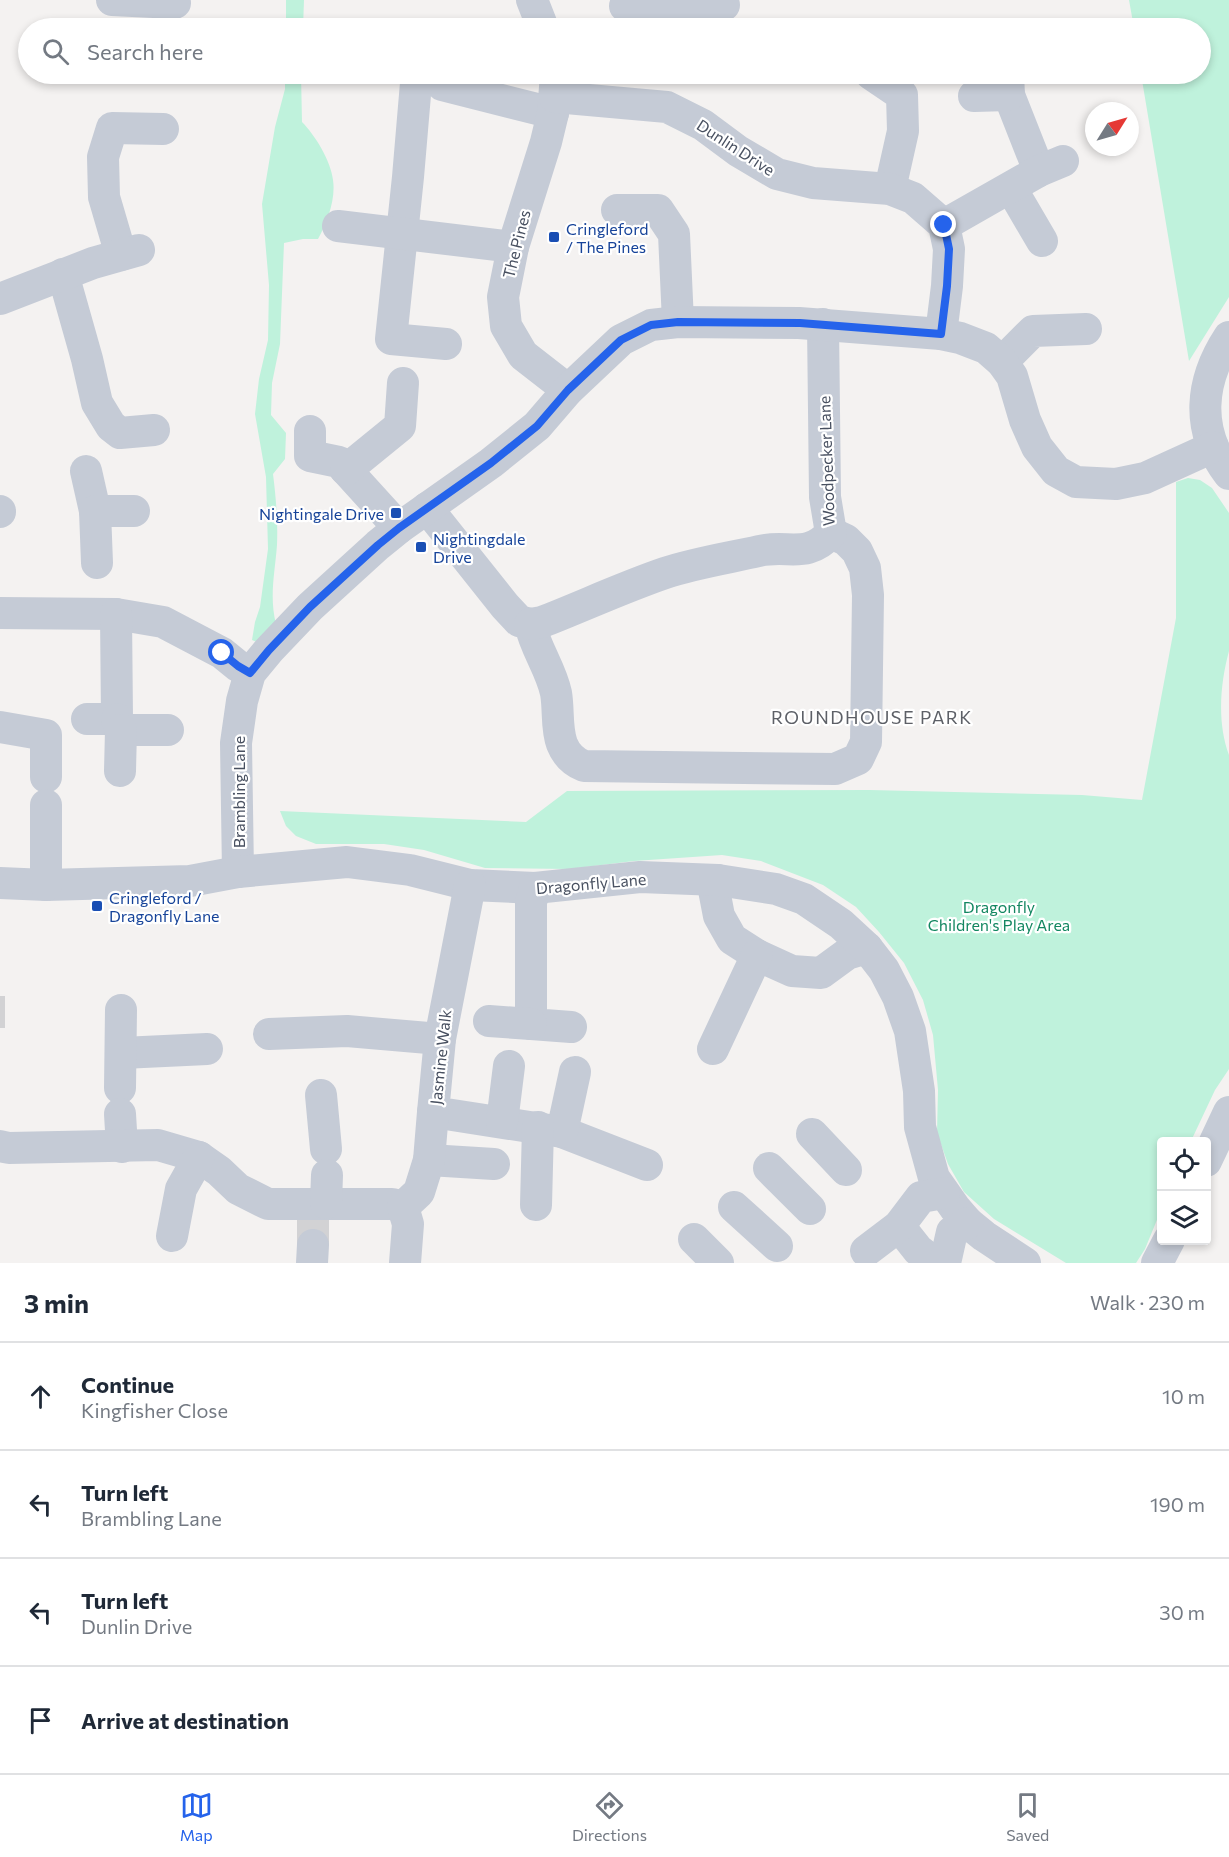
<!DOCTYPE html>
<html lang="en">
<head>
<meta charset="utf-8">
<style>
	:root { --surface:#fff; --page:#f6f6f7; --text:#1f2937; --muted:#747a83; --line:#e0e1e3; --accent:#2563eb }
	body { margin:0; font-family:Commissioner,sans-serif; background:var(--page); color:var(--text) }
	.controls { position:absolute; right:18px; bottom:18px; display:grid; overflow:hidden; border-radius:6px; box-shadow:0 3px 9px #0003 }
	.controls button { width:54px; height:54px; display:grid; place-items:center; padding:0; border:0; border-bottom:2px solid var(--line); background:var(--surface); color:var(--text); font:30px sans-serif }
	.compass { position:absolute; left:1085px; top:102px; width:54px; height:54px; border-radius:50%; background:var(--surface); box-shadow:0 3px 9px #0003; rotate:53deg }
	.stop { position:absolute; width:18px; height:18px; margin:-14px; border:4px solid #2563eb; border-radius:50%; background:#fff }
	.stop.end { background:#2563eb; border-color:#fff; box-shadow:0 2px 6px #0008 }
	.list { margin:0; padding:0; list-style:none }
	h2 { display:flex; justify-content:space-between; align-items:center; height:78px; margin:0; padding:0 24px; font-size:26px }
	h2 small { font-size:20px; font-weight:400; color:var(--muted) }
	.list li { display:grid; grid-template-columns:39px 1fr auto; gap:18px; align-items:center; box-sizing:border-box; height:108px; padding:0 24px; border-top:2px solid var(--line) }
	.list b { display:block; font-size:22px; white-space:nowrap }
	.list p { margin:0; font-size:20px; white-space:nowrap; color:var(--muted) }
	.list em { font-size:20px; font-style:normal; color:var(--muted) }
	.icon { flex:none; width:33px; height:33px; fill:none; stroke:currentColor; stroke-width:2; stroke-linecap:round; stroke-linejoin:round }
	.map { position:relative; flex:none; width:1229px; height:1263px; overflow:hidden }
	.search { position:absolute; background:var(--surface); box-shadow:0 3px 9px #0003; left:18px; right:18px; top:18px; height:66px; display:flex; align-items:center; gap:15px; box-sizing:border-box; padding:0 21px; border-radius:33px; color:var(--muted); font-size:22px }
	.sheet { height:510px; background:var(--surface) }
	nav { display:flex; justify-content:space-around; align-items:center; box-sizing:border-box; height:84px; border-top:2px solid var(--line); background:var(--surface); font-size:16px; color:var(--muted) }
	nav a { display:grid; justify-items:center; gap:3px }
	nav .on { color:var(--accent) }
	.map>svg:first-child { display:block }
	.green { fill:#bff2dc }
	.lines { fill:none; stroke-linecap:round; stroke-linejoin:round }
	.minor-tunnel { stroke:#d2d2d4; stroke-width:32; stroke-dasharray:32 16; stroke-linecap:butt }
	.minor { stroke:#c5cbd6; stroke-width:32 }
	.route { stroke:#2563eb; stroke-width:8 }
	.transit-dot { fill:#1a4fb4; stroke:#fff; stroke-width:2 }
	.labels { text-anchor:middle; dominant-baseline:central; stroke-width:4.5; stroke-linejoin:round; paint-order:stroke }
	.street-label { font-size:16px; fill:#485060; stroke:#fff }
	.transit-label { font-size:16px; fill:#164399; stroke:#fff; text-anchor:start }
	.park-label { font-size:16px; fill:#138761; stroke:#fff }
	.neighbourhood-label { font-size:18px; letter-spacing:1.5px; fill:#5d6067; stroke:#fff }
</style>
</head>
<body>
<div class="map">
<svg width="1229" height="1263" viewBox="0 0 1229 1263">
	<rect width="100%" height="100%" fill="#f4f2f1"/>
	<g class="green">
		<path d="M286 0H304L303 28H286Z"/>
		<path d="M1129 0H1229V297L1189 361 1141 74H1200V28H1134Z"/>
		<path d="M285 74H301L302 122C315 135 331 161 333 180 336 199 327 223 318 239H303L284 243 280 344 272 383 271 415 286 433 285 459 273 474C276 498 278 521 277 545 275 572 269 597 276 624L261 644 252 640 255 622 260 607 268 549 266 477 255 414 259 379 268 340 269 285 262 204 275 127 285 89Z"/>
		<path d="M1188 478 1200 480 1212 488 1229 513V651C1220 684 1217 723 1229 755V1069L1215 1090 1191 1141 1162 1142 1161 1210 1145 1249 1136 1263H1066L994 1219 964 1192 948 1164 937 1133 938 1090 933 1035 923 1000 904 963 879 932 856 907 823 885 761 861 722 855 634 861 569 869 485 868 424 850 384 844H316L296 836 286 826 280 811 526 822 567 791 870 790 1082 795 1142 800 1176 618V482Z"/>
	</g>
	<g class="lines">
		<g class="minor-tunnel">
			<path d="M0 1012H5"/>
			<path d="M313 1245V1219"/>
		</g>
		<g class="minor">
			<path d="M112 0 175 3"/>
			<path d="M532 0 543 28"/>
			<path d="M625 6 724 5"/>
			<path d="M432 74 442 85 553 113"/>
			<path d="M556 74 553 113 546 142 513 247 503 297 506 326 523 355 568 390"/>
			<path d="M871 74 902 95 903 131 890 189"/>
			<path d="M1008 74 1009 95 1039 171"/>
			<path d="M416 83 408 177 391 339 446 344"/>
			<path d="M974 96 1009 95"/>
			<path d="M555 97 667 107 703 125 738 151 777 174 813 183 890 189 913 198 944 225 949 249 947 286 941 334"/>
			<path d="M1011 188 1042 241"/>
			<path d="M617 210H658L674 234 678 322"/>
			<path d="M944 225 1039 171 1063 161"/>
			<path d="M338 226 513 247"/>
			<path d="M121 255 104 197 103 157 112 128 163 129"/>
			<path d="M63 274 87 359 97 403 111 426 120 433 154 430"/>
			<path d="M0 299 93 263 139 250"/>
			<path d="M1229 337C1200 381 1195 430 1229 474"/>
			<path d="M1002 362 1033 331 1086 329"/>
			<path d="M310 431V456L339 462 399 528"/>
			<path d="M346 470 400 426 403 383"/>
			<path d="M86 471 95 511"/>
			<path d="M427 508 505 606 519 621 530 624C535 648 551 669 556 693 559 710 556 728 562 744 566 754 574 762 584 766L835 769 858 759 866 742 868 595 865 568 857 551 846 540 831 533"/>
			<path d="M0 511V512"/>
			<path d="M97 563 95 511H134"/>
			<path d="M0 613 116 614 163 622 222 653 238 666 250 673"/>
			<path d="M530 624 542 622C583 606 624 587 665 573 695 563 728 558 759 551 789 544 806 560 831 533L825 497 823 324"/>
			<path d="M87 719H117L116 614"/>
			<path d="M117 719 121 730H168"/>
			<path d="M0 727 46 735V777"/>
			<path d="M120 771 121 730"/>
			<path d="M238 872 236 743 242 701 250 673 269 650 310 607 378 545 399 528 491 463 537 426 568 390 621 340 651 325 678 322 799 323 941 334 960 338 986 348 1002 362 1012 376 1025 420 1037 447 1056 471 1076 482 1116 484 1145 478 1213 447"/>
			<path d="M718 880 714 890 719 916 732 939 757 955 792 971 821 973 847 954 867 948"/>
			<path d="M0 883 46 885 190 881 238 872 347 862 410 870 470 885 535 888 640 877 718 880 776 889 804 899 841 924 867 948 884 970 898 997 910 1031 919 1091 920 1127 934 1178 955 1208 968 1223 984 1236 1025 1263"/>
			<path d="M46 885V805"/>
			<path d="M470 885 440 1039 433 1112 562 1132 647 1165"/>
			<path d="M535 888 531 902V1024L571 1027"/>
			<path d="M489 1021 531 1024"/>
			<path d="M269 1034 347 1031 440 1039"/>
			<path d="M713 1049 757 955"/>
			<path d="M122 1053 207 1049"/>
			<path d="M120 1088 121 1010"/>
			<path d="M321 1095 326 1149"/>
			<path d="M120 1114 122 1147"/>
			<path d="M502 1122 509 1066"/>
			<path d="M562 1132 575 1072"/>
			<path d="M812 1134 846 1170"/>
			<path d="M0 1146 9 1148 158 1145 199 1157 219 1171 238 1189 268 1204H392L403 1207"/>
			<path d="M429 1160 494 1164"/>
			<path d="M1206 1161 1229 1112"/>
			<path d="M769 1168 810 1209"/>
			<path d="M326 1203 327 1175"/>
			<path d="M536 1205 538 1127"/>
			<path d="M734 1207 777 1246"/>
			<path d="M899 1226 918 1250 935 1263"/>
			<path d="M172 1236 181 1189 199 1157"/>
			<path d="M694 1239 718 1263"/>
			<path d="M866 1251 899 1226 921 1197 944 1193"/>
			<path d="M312 1263 313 1245"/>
			<path d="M405 1263 408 1224 403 1207 419 1192 429 1160 433 1112"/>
			<path d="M945 1263 952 1232 968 1223"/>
			<path d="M1157 1263 1169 1240"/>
		</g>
	</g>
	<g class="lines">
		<path class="route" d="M222 653 238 666 250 673 269 650 310 607 378 545 399 528 491 463 537 426 568 390 621 340 651 325 678 322 800 323 941 334 947 286 949 249 944 225"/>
	</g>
	<g class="transit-dot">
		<rect x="548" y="231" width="12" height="12" rx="3"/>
		<rect x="390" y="507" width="12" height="12" rx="3"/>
		<rect x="415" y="541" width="12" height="12" rx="3"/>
		<rect x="91" y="900" width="12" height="12" rx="3"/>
	</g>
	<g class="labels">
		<g class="street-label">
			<text transform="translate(736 147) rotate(33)">Dunlin Drive</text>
			<text transform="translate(516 244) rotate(-76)">The Pines</text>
			<text transform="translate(826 461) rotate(-92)">Woodpecker Lane</text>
			<text transform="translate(238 792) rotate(-90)">Brambling Lane</text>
			<text transform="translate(591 883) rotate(-5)">Dragonfly Lane</text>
			<text transform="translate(440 1057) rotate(-84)">Jasmine Walk</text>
		</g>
		<g class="transit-label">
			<text x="566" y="228">Cringleford<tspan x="566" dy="18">/ The Pines</tspan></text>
			<text x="384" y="513" text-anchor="end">Nightingale Drive</text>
			<text x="433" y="538">Nightingdale<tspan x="433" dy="18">Drive</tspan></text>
			<text x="109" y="897">Cringleford /<tspan x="109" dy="18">Dragonfly Lane</tspan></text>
		</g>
		<g class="park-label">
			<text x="999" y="906">Dragonfly<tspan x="999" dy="18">Children's Play Area</tspan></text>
		</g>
		<g class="neighbourhood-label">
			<text x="872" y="717">ROUNDHOUSE PARK</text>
		</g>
	</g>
</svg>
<div class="controls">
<button><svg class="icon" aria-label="locate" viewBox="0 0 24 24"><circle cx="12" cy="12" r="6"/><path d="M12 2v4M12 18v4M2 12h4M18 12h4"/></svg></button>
<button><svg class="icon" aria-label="layers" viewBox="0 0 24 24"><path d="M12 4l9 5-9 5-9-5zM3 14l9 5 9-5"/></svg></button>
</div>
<svg class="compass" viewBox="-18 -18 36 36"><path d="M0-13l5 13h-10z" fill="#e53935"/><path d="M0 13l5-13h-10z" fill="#747a83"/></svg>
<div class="stop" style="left:222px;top:653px"></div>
<div class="stop end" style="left:944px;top:225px"></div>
<div class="search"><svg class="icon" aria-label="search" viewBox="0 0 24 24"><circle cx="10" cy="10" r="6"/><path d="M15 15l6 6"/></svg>Search here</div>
</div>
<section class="sheet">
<h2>3 min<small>Walk · 230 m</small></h2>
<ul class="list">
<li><svg class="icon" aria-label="ahead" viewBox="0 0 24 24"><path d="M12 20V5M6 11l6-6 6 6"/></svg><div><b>Continue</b><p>Kingfisher Close</p></div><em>10 m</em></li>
<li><svg class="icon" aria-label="left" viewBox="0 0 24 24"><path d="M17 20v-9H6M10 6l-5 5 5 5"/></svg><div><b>Turn left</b><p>Brambling Lane</p></div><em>190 m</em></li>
<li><svg class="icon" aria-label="left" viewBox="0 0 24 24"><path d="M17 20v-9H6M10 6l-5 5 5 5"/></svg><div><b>Turn left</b><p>Dunlin Drive</p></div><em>30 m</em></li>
<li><svg class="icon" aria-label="arrive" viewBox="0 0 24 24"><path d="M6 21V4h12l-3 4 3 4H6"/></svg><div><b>Arrive at destination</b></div></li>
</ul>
</section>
<nav>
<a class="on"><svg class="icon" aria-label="map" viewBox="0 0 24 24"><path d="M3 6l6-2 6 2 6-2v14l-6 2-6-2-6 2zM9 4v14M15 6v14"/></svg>Map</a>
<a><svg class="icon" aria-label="directions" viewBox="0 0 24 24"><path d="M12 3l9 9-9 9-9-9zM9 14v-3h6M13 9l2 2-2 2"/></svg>Directions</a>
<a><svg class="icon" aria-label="saved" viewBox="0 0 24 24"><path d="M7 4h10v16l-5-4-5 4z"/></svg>Saved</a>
</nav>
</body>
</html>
